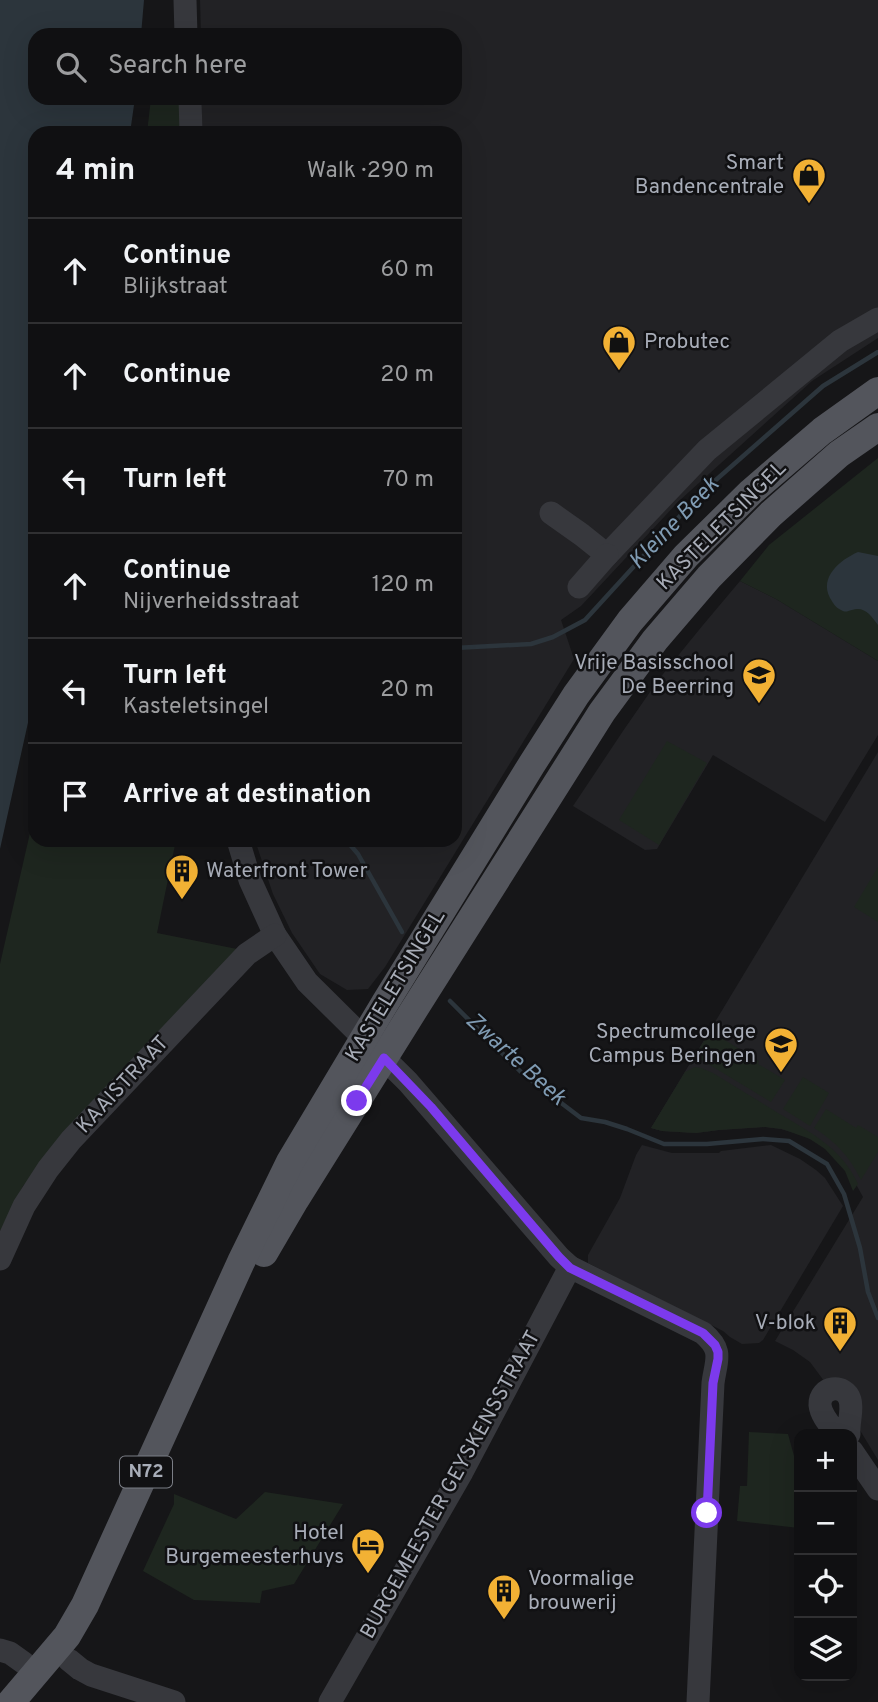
<!DOCTYPE html>
<html lang="en">
<head>
<meta charset="utf-8">
<style>
	:root { --surface:#101012; --page:#19191b; --text:#f1f3f6; --muted:#9c9d9f; --line:#303032 }
	body { margin:0; font-family:Overpass,sans-serif; background:var(--page); color:var(--text) }
	.controls { position:absolute; right:21px; bottom:21px; display:grid; overflow:hidden; border-radius:14px; box-shadow:0 7px 28px #0002 }
	.controls button { width:63px; height:63px; display:grid; place-items:center; padding:0; border:0; border-bottom:2px solid var(--line); background:var(--surface); color:var(--text); font:35px sans-serif }
	.stop { position:absolute; width:21px; height:21px; margin:-16px; border:5px solid #7c3aed; border-radius:50%; background:#fff }
	.stop.end { background:#7c3aed; border-color:#fff; box-shadow:0 2px 7px #0008 }
	.list { margin:0; padding:0; list-style:none }
	h2 { display:flex; justify-content:space-between; align-items:center; height:91px; margin:0; padding:0 28px; font-size:30px }
	h2 small { font-size:23px; font-weight:400; color:var(--muted) }
	.list li { display:grid; grid-template-columns:46px 1fr auto; gap:21px; align-items:center; box-sizing:border-box; height:105px; padding:0 28px; border-top:2px solid var(--line) }
	.list b { display:block; font-size:26px; white-space:nowrap }
	.list p { margin:0; font-size:23px; white-space:nowrap; color:var(--muted) }
	.list em { font-size:23px; font-style:normal; color:var(--muted) }
	.icon { flex:none; width:38px; height:38px; fill:none; stroke:currentColor; stroke-width:2; stroke-linecap:round; stroke-linejoin:round }
	.map { position:relative; flex:none; width:878px; height:1702px; overflow:hidden }
	.search { position:absolute; background:var(--surface); box-shadow:0 7px 28px #0002; left:28px; top:28px; width:434px; height:77px; display:flex; align-items:center; gap:18px; box-sizing:border-box; padding:0 24px; border-radius:21px; color:var(--muted); font-size:26px }
	.panel { position:absolute; background:var(--surface); box-shadow:0 7px 28px #0002; left:28px; top:126px; width:434px; height:721px; border-radius:21px }
	.map>svg:first-child { display:block }
	.built { fill:#222225 }
	.green { fill:#1e261f }
	.water { fill:#2c353c }
	.lines { fill:none; stroke-linecap:round; stroke-linejoin:round }
	.stream { stroke:#2c353c; stroke-width:4.5 }
	.minor { stroke:#37383d; stroke-width:23 }
	.major { stroke:#53555c; stroke-width:28 }
	.route { stroke:#7c3aed; stroke-width:9 }
	.labels { text-anchor:middle; dominant-baseline:central; stroke-width:5; stroke-linejoin:round; paint-order:stroke }
	.shield { fill:#111113; stroke:#7b7e86; stroke-width:2 }
	.shield-label { font-size:19px; font-weight:bold; fill:#a8adb8 }
	.poi-label { font-size:21px; fill:#a8adb8; stroke:#111113; text-anchor:end }
	.street-label { font-size:21px; fill:#a8adb8; stroke:#111113 }
	.water-label { font-size:23px; font-style:italic; fill:#7f9bb3; stroke:#111113 }
</style>
</head>
<body>
<div class="map">
<svg width="878" height="1702" viewBox="0 0 878 1702">
	<rect width="100%" height="100%" fill="#161618"/>
	<g class="built">
		<path d="M200 0H878V338L812 381 679 501 581 606 561 620 574 659 385 967 368 989 347 990 320 974 292 933 273 894 255 840H455V133H202V98H455V35H201Z"/>
		<path d="M740 581 776 599 878 661V735L825 822 713 755 657 849 645 850 573 806 623 731 659 679 703 625Z"/>
		<path d="M878 752V1460L858 1427 810 1362 793 1350 775 1341 863 1197 852 1177 838 1158 820 1145 805 1136 781 1129 765 1127 719 1130 696 1133 662 1131 651 1128Z"/>
		<path d="M642 1145 672 1153H719L721 1151 771 1145 800 1159 816 1170 825 1178 843 1206 763 1340 759 1343 742 1344 730 1337 723 1331 588 1263V1255L620 1198 636 1155Z"/>
	</g>
	<g class="green">
		<path d="M151 98H180L181 133H147Z"/>
		<path d="M878 458V661L776 599 740 581 769 545Z"/>
		<path d="M667 741 707 763 659 845 619 820Z"/>
		<path d="M35 811V840H176L157 933 237 949 23 1186 0 1231V964Z"/>
		<path d="M878 867V922L854 907Z"/>
		<path d="M710 1031 759 1061 758 1064 785 1080 771 1102 695 1056Z"/>
		<path d="M695 1067 701 1068 713 1073C734 1086 756 1099 778 1113 810 1132 842 1148 858 1184L853 1191 845 1171 825 1149 810 1139 782 1129 765 1127 719 1130 696 1133 662 1131 651 1128 685 1072Z"/>
		<path d="M803 1077 829 1093 810 1126 783 1109Z"/>
		<path d="M826 1109 856 1128 858 1125 878 1137V1152L861 1180C850 1157 835 1141 814 1128Z"/>
		<path d="M749 1432 788 1434 799 1474V1528L737 1521 740 1486H747Z"/>
		<path d="M265 1492 343 1504 294 1584 262 1591 260 1603 194 1600 143 1571 174 1504V1494L236 1519Z"/>
	</g>
	<g class="water">
		<path d="M0 0H144L141 35H35V98H135L130 133H35V691L0 849Z"/>
		<path d="M858 552 878 556V625C871 616 865 606 852 610 847 611 846 613 841 610 836 608 833 603 830 598 819 577 840 560 858 552Z"/>
	</g>
	<g class="lines">
		<g class="stream">
			<path d="M455 648 531 644 553 637 585 620 701 493 823 386 878 352"/>
			<path d="M346 840 358 854 402 932"/>
			<path d="M450 1001 523 1074 581 1118 605 1122 627 1129 664 1144H707L763 1139 789 1141 827 1164 844 1194 860 1248 868 1292 878 1318"/>
		</g>
		<g class="minor">
			<path d="M185 0 186 35"/>
			<path d="M190 98 191 133"/>
			<path d="M551 513 582 535 607 555 707 450 840 341 878 319"/>
			<path d="M579 587 607 555"/>
			<path d="M238 840 250 880 275 935 307 982 408 1082 559 1257 570 1267 703 1333C724 1351 716 1360 713 1383L698 1702"/>
			<path d="M0 1259 24 1206 48 1169 71 1140 247 954 275 935"/>
			<path d="M837 1434C831 1426 821 1416 820 1405 819 1386 845 1383 850 1400 853 1410 848 1423 849 1434"/>
			<path d="M852 1451 878 1489"/>
			<path d="M0 1650 10 1653 24 1663"/>
			<path d="M69 1660 80 1669 91 1675 174 1702"/>
			<path d="M330 1702 462 1472 570 1267"/>
		</g>
		<g class="major">
			<path d="M264 1253 295 1200 410 1016 602 712 655 640 709 577 771 514 839 454 878 427"/>
			<path d="M11 1702 67 1636 85 1605 241 1262 290 1162 385 1003 532 764 576 695 630 621 686 556 751 492 822 431 878 391"/>
		</g>
	</g>
	<g class="lines">
		<path class="route" d="M357 1101 384 1058 431 1107 559 1257 570 1268 703 1333 715 1345 718 1352V1359L713 1383 707 1513"/>
	</g>
	<defs>
		<g id="shop-pin" transform="scale(1.75)"><path d="M0 17L-7.5 6A9.5 9.5 0 1 1 7.5 6Z" fill="#f2b134" stroke="#111113"/><path d="M-5-2.5h2.3a2.7 3.5 0 0 1 5.4 0H5L5.5 6h-11ZM-1.5-2.5h3a1.5 2.3 0 0 0-3 0Z" fill="#111"/></g>
		<g id="school-pin" transform="scale(1.75)"><path d="M0 17L-7.5 6A9.5 9.5 0 1 1 7.5 6Z" fill="#f2b134" stroke="#111113"/><path d="M0-5L7-2L0 1L-7-2ZM-4 1L0 2.5L4 1V4Q0 6-4 4Z" fill="#111"/></g>
		<g id="building-pin" transform="scale(1.75)"><path d="M0 17L-7.5 6A9.5 9.5 0 1 1 7.5 6Z" fill="#f2b134" stroke="#111113"/><path d="M-4-6H4V6H1V3H-1V6H-4ZM-2.5-4.3h1.7v1.8h-1.7ZM.8-4.3h1.7v1.8H.8ZM-2.5-1h1.7V.8h-1.7ZM.8-1h1.7V.8H.8Z" fill="#111"/></g>
		<g id="hotel-pin" transform="scale(1.75)"><path d="M0 17L-7.5 6A9.5 9.5 0 1 1 7.5 6Z" fill="#f2b134" stroke="#111113"/><path d="M-6-4.5h1.5V1H6V5H4.5V3h-9V5H-6ZM-4 0a1.8 1.8 0 1 1 3.6 0ZM.5 0V-2.5h3Q6-2.5 6 0Z" fill="#111"/></g>
	</defs>
	<g fill-rule="evenodd">
		<use href="#shop-pin" x="809" y="175"/>
		<use href="#shop-pin" x="619" y="342"/>
		<use href="#school-pin" x="759" y="675"/>
		<use href="#building-pin" x="182" y="871"/>
		<use href="#school-pin" x="781" y="1044"/>
		<use href="#building-pin" x="840" y="1323"/>
		<use href="#hotel-pin" x="368" y="1545"/>
		<use href="#building-pin" x="504" y="1591"/>
	</g>
	<g class="labels">
		<rect class="shield" x="120" y="1456.5" width="52" height="31" rx="5"/>
		<g class="shield-label">
			<text x="146" y="1472">N72</text>
		</g>
		<g class="poi-label">
			<text x="784" y="163">Smart<tspan x="784" dy="24">Bandencentrale</tspan></text>
			<text x="644" y="342" text-anchor="start">Probutec</text>
			<text x="734" y="663">Vrije Basisschool<tspan x="734" dy="24">De Beerring</tspan></text>
			<text x="206" y="871" text-anchor="start">Waterfront Tower</text>
			<text x="756" y="1032">Spectrumcollege<tspan x="756" dy="24">Campus Beringen</tspan></text>
			<text x="816" y="1323">V-blok</text>
			<text x="344" y="1533">Hotel<tspan x="344" dy="24">Burgemeesterhuys</tspan></text>
			<text x="528" y="1579" text-anchor="start">Voormalige<tspan x="528" dy="24">brouwerij</tspan></text>
		</g>
		<g class="street-label">
			<text transform="translate(722 526) rotate(-45)">KASTELETSINGEL</text>
			<text transform="translate(396 986) rotate(-59)">KASTELETSINGEL</text>
			<text transform="translate(123 1085) rotate(-47)">KAAISTRAAT</text>
			<text transform="translate(451 1485) rotate(-61)">BURGEMEESTER GEYSKENSSTRAAT</text>
		</g>
		<g class="water-label">
			<text transform="translate(675 524) rotate(-46)">Kleine Beek</text>
			<text transform="translate(515 1060) rotate(42)">Zwarte Beek</text>
		</g>
	</g>
</svg>
<div class="controls">
<button>+</button>
<button>−</button>
<button><svg class="icon" aria-label="locate" viewBox="0 0 24 24"><circle cx="12" cy="12" r="6"/><path d="M12 2v4M12 18v4M2 12h4M18 12h4"/></svg></button>
<button><svg class="icon" aria-label="layers" viewBox="0 0 24 24"><path d="M12 4l9 5-9 5-9-5zM3 14l9 5 9-5"/></svg></button>
</div>
<div class="stop" style="left:707px;top:1513px"></div>
<div class="stop end" style="left:357px;top:1101px"></div>
<div class="search"><svg class="icon" aria-label="search" viewBox="0 0 24 24"><circle cx="10" cy="10" r="6"/><path d="M15 15l6 6"/></svg>Search here</div>
<section class="panel">
<h2>4 min<small>Walk · 290 m</small></h2>
<ul class="list">
<li><svg class="icon" aria-label="ahead" viewBox="0 0 24 24"><path d="M12 20V5M6 11l6-6 6 6"/></svg><div><b>Continue</b><p>Blijkstraat</p></div><em>60 m</em></li>
<li><svg class="icon" aria-label="ahead" viewBox="0 0 24 24"><path d="M12 20V5M6 11l6-6 6 6"/></svg><div><b>Continue</b></div><em>20 m</em></li>
<li><svg class="icon" aria-label="left" viewBox="0 0 24 24"><path d="M17 20v-9H6M10 6l-5 5 5 5"/></svg><div><b>Turn left</b></div><em>70 m</em></li>
<li><svg class="icon" aria-label="ahead" viewBox="0 0 24 24"><path d="M12 20V5M6 11l6-6 6 6"/></svg><div><b>Continue</b><p>Nijverheidsstraat</p></div><em>120 m</em></li>
<li><svg class="icon" aria-label="left" viewBox="0 0 24 24"><path d="M17 20v-9H6M10 6l-5 5 5 5"/></svg><div><b>Turn left</b><p>Kasteletsingel</p></div><em>20 m</em></li>
<li><svg class="icon" aria-label="arrive" viewBox="0 0 24 24"><path d="M6 21V4h12l-3 4 3 4H6"/></svg><div><b>Arrive at destination</b></div></li>
</ul>
</section>
</div>
</body>
</html>
